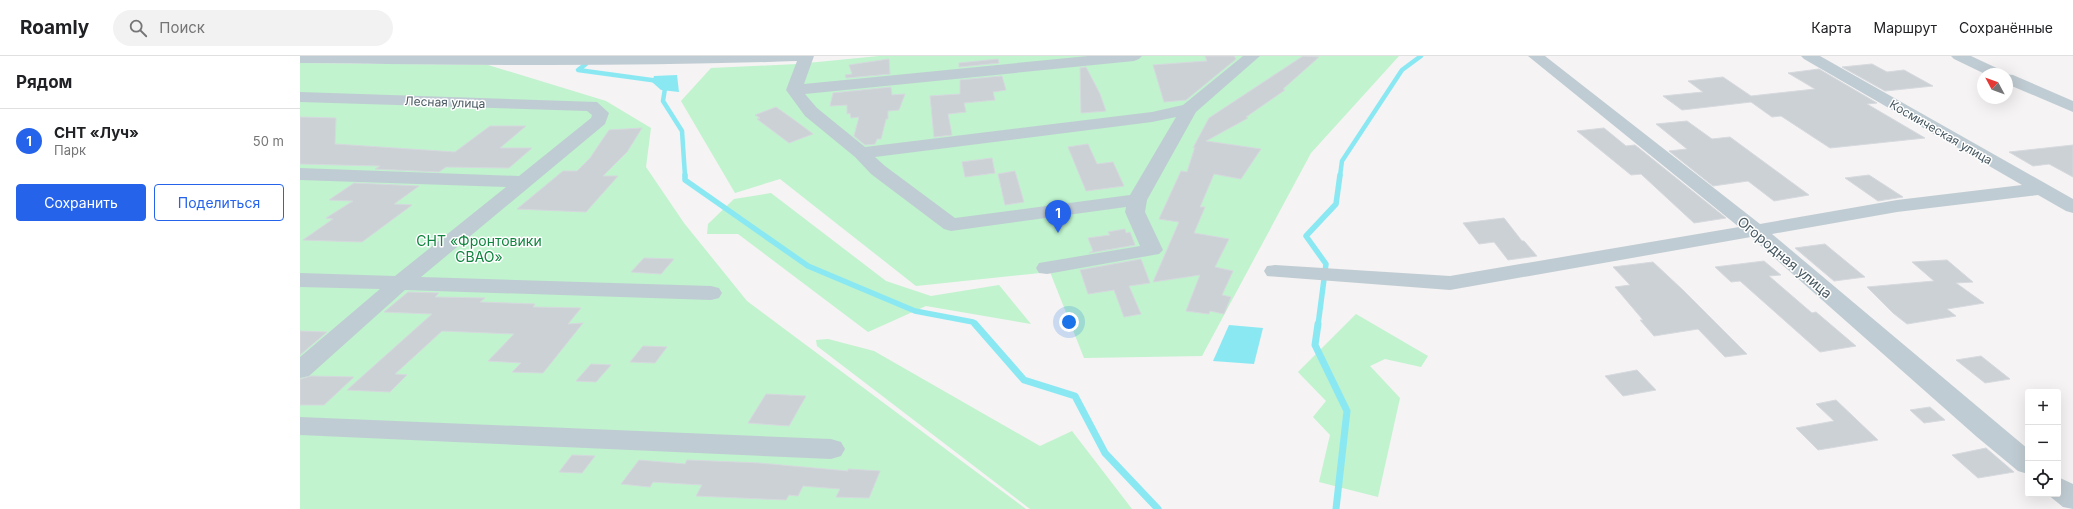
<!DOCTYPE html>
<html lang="ru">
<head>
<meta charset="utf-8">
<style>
	:root { --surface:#fff; --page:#f2f2f2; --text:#202124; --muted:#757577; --line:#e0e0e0; --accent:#2563eb }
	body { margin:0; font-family:Inter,sans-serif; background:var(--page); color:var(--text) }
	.controls { position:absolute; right:12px; bottom:12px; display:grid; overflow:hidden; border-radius:4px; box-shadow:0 4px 16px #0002 }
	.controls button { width:36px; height:36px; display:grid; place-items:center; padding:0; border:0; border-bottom:1px solid var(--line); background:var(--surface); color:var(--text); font:20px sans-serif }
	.compass { position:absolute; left:1677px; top:12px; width:36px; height:36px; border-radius:50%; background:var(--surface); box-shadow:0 4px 16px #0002; rotate:311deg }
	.you { position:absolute; left:769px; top:266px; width:14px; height:14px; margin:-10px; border:3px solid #fff; border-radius:50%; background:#1a73e8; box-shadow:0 0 0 6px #1a73e833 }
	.badge { display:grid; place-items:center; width:26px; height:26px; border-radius:50%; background:var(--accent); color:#fff; font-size:13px; font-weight:700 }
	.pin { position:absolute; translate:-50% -33px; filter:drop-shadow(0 1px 2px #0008) }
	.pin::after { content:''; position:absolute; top:21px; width:14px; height:12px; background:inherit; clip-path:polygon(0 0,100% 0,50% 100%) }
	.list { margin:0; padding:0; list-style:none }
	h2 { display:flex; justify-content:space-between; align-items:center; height:52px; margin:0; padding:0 16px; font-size:17px }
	h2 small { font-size:13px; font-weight:400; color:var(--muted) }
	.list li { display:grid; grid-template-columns:26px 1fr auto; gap:12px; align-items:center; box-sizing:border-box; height:64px; padding:0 16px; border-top:1px solid var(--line) }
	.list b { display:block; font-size:15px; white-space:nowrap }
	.list p { margin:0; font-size:13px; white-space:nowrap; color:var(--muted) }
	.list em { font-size:13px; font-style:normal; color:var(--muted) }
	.actions { display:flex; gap:8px; padding:12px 16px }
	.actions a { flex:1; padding:9px 0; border:1px solid var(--accent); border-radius:4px; text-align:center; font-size:14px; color:var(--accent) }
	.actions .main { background:var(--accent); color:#fff }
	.icon { flex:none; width:22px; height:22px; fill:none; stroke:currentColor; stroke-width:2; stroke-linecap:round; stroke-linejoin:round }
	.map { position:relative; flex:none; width:1773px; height:453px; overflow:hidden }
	header { display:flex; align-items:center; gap:24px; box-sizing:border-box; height:56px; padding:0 20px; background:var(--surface); border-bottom:1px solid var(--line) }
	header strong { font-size:19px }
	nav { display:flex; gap:22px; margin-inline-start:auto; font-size:14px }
	.search { width:280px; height:36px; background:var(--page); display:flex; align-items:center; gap:10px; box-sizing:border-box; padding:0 14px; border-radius:22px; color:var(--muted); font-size:15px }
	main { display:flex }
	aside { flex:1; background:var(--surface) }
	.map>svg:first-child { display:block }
	.green { fill:#c0f3ce }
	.water { fill:#8ae8f3 }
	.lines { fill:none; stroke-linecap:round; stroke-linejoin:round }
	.stream-far2 { stroke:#8ae8f3; stroke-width:4.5 }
	.stream-far1 { stroke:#8ae8f3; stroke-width:5.5 }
	.stream { stroke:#8ae8f3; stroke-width:7 }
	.building { fill:#ccd1d5; stroke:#d6d9de }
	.minor { fill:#c0ccd3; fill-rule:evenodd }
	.labels { text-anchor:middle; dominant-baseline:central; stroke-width:3; stroke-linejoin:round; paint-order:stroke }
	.far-street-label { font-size:12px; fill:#485962; stroke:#fff }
	.park-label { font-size:14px; fill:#11853f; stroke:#fff }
	.street-label { font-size:14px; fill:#485962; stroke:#fff }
</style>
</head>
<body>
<header>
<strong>Roamly</strong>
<div class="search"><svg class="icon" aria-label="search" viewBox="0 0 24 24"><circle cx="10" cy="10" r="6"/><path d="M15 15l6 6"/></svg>Поиск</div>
<nav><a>Карта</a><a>Маршрут</a><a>Сохранённые</a></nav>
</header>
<main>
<aside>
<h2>Рядом<small></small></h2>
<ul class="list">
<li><span class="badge">1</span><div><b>СНТ «Луч»</b><p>Парк</p></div><em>50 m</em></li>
</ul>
<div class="actions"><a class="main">Сохранить</a><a>Поделиться</a></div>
</aside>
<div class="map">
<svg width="1773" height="453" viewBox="0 0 1773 453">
	<rect width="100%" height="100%" fill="#f5f3f3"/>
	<g class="green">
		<path d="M579 0H1099L1011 97 902 300 784 302 750 216 616 230 480 123 435 137 381 45 411 12 497 8Z"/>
		<path d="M0 7 188 9 306 45 351 72 346 111 384 167 447 245 726 453H0Z"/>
		<path d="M471 137 586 225 631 240 699 229 731 268 626 250 568 276 438 178H407L408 168 434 143Z"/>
		<path d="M1056 258 1128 300 1121 311 1085 303 1070 310 1100 342 1078 441 1019 426 1030 379 1013 361 1026 345 998 316Z"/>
		<path d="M528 283 574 295 740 390 772 375 832 453H730L517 290 516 284Z"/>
	</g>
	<g class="water">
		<path d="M377 19 379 36 361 34 352 26 354 20Z"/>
		<path d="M929 269 963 272 954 308 913 305Z"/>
	</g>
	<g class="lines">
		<g class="stream-far2">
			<path d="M286 8 278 14 366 26 363 45 382 75 385 120"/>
			<path d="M1040 120 1042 105 1102 14 1121 0"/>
		</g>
		<g class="stream-far1">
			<path d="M385 119V124L508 210 615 255 673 266 676 269"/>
			<path d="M1018 269 1026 208 1006 180 1036 148 1040 119"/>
		</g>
		<g class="stream">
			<path d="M675 268 724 324 775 340 805 397 858 453"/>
			<path d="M1018 268 1015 289 1047 355 1036 453"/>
		</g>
	</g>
	<g class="building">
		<path d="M905 0H934L936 3 886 44 864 46 853 9 907 5Z"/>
		<path d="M1003 0 1019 1 983 33 985 34 946 61 948 62 906 85 961 93 941 123 914 118 900 151H905L894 177 929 183 915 211 933 215 922 239 931 241 924 258 910 255 909 258 886 255 900 219 853 226 879 166 859 163 881 115 887 116 895 91 893 92 909 62Z"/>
		<path d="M589 3 590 18 546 22 545 19 552 18 549 9Z"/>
		<path d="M698 3 699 7 659 11V7Z"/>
		<path d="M1572 8 1587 16 1604 14 1633 30 1585 35 1542 11Z"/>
		<path d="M786 11 800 38 806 55 781 57 780 12Z"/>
		<path d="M1519 13 1577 47 1567 48 1625 82 1530 92 1481 60 1472 61 1451 46 1382 54 1363 40 1403 36 1388 25 1423 21 1451 40 1515 33 1488 17Z"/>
		<path d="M702 20 706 34 693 36 695 44 664 47 666 56 648 58 652 79 634 81 630 40 660 38V24Z"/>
		<path d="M591 31 592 39 605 38 599 54 588 55V63H586L581 83H577L575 88 565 89 554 80 559 61 551 62 550 57 547 58V49L530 50 533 37Z"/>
		<path d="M476 51 497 66 513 78 489 87 457 63 460 62 455 59Z"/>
		<path d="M0 61 36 62 35 88 155 96 190 70H226L200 92H232L209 112 146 111 139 116 75 113 80 110 0 108Z"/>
		<path d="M1387 65 1412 83 1430 81 1509 139 1474 145 1448 125 1413 130 1369 95 1387 93 1356 68Z"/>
		<path d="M342 72 327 96 303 120H318L286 156 217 153 263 115H277L290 102 309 74Z"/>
		<path d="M1304 72 1326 90 1335 89 1426 162 1394 167 1341 118 1331 119 1277 75Z"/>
		<path d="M788 88 797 108 813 106 824 130 786 135 768 91Z"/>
		<path d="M1773 89V121L1749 108 1733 110 1709 96Z"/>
		<path d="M692 102 695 117 665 121 662 106Z"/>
		<path d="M715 115 724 146 705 149 698 118Z"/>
		<path d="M1569 119 1603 141 1578 145 1545 122Z"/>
		<path d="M54 127 119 130 94 148 112 149 62 186 3 184 33 163 26 162 53 145 29 144Z"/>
		<path d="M1204 162 1222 185H1224L1237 200 1208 204 1194 186 1179 188 1163 167Z"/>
		<path d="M825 173 826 177 830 176 835 189 789 197 793 195 788 182 810 179 808 176Z"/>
		<path d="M1525 188 1565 221 1534 225 1495 192Z"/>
		<path d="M344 202 374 203 361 218 331 216Z"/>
		<path d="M841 203 850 227 829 230 841 258 824 261 814 234 788 238 780 214Z"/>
		<path d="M1647 204 1673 226 1656 227 1684 247 1647 253 1656 260 1607 268 1593 257 1567 231 1634 225 1612 206Z"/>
		<path d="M1464 205 1481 219 1469 220 1512 257 1516 256 1556 290 1520 296 1440 225 1431 226 1415 211Z"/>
		<path d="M1353 206 1384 235 1447 298 1425 301 1398 273 1354 280 1340 264H1343L1315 231 1330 229 1313 211Z"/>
		<path d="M108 236 139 237 135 241 185 242 180 246 235 248 233 251 281 252 268 268 283 267 243 317 212 316 221 307 188 305 214 278 142 275 95 318 107 319 90 336 47 334 132 258 84 256Z"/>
		<path d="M0 275 27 276 0 299Z"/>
		<path d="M343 290 367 291 355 307 330 306Z"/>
		<path d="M1681 300 1710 323 1685 327 1656 304Z"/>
		<path d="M291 308 311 309 296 326 276 325Z"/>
		<path d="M1337 314 1356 334 1323 340 1305 320Z"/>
		<path d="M11 320 54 321 24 349H0V323Z"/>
		<path d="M466 338 506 340 489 370 448 367Z"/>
		<path d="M1536 344 1578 384 1518 394 1496 372 1534 365 1516 348Z"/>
		<path d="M1630 351 1645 364 1624 367 1610 354Z"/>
		<path d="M1686 392 1714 416 1678 422 1652 399Z"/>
		<path d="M272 399 295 400 282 417 259 416Z"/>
		<path d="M339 404 385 408 387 404 459 407 548 415V413L580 415 569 442 536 441 540 433 503 430 498 440 489 439 486 444 396 440 402 429 353 426 350 431 321 428Z"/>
	</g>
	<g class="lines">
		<g class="minor">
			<path d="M0 0H514L504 28 788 0H842L839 3 834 5 505 38 517 52 565 91 852 56 883 49 943 0H960L896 56 847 144 845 156 863 194 859 198 747 218 739 217 736 212 739 207 840 190 825 156 826 151 651 175 644 173 571 118 555 101 505 60 486 34 497 5C331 11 166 9 0 7ZM876 61 830 139 655 162 585 110 575 101 852 66Z"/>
			<path d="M1228 0H1245L1460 168 1597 144 1722 129 1504 3 1501 0H1520L1773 143V157L1766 155 1738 139 1597 156 1472 178 1728 393V418L1718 415 1677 381 1451 181 1150 234 967 220 964 215 967 210 975 209 1150 220 1439 171Z"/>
			<path d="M1651 0H1671L1703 15 1705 18 1713 19 1773 45V56L1707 28V18H1685L1654 3Z"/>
			<path d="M0 36 297 46 309 57 305 68 121 221 411 230 419 232 422 237 419 242 411 244 105 234 9 320 0 322V301L80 233 0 231V217L95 220 206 131 0 124V112L219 120 291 62 292 59 287 55 0 46Z"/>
			<path d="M0 361 531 383 541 386 545 393 541 400 531 403 0 379Z"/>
			<path d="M1758 421 1773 428V453L1763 451 1747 438H1758Z"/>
		</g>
	</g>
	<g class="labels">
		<g class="far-street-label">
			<text transform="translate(145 46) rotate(2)">Лесная улица</text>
			<text transform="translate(1641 76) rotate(30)">Космическая улица</text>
		</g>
		<g class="park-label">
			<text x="179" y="184">СНТ «Фронтовики<tspan x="179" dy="16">СВАО»</tspan></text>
		</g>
		<g class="street-label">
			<text transform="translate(1485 201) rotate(40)">Огородная улица</text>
		</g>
	</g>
</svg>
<div class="controls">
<button>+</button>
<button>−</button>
<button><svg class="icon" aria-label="locate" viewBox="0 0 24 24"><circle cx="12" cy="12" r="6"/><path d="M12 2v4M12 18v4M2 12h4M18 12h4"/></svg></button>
</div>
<svg class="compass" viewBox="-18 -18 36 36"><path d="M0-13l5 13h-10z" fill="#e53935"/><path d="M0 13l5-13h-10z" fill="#757577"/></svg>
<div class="you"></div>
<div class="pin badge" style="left:758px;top:177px">1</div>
</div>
</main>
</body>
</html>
